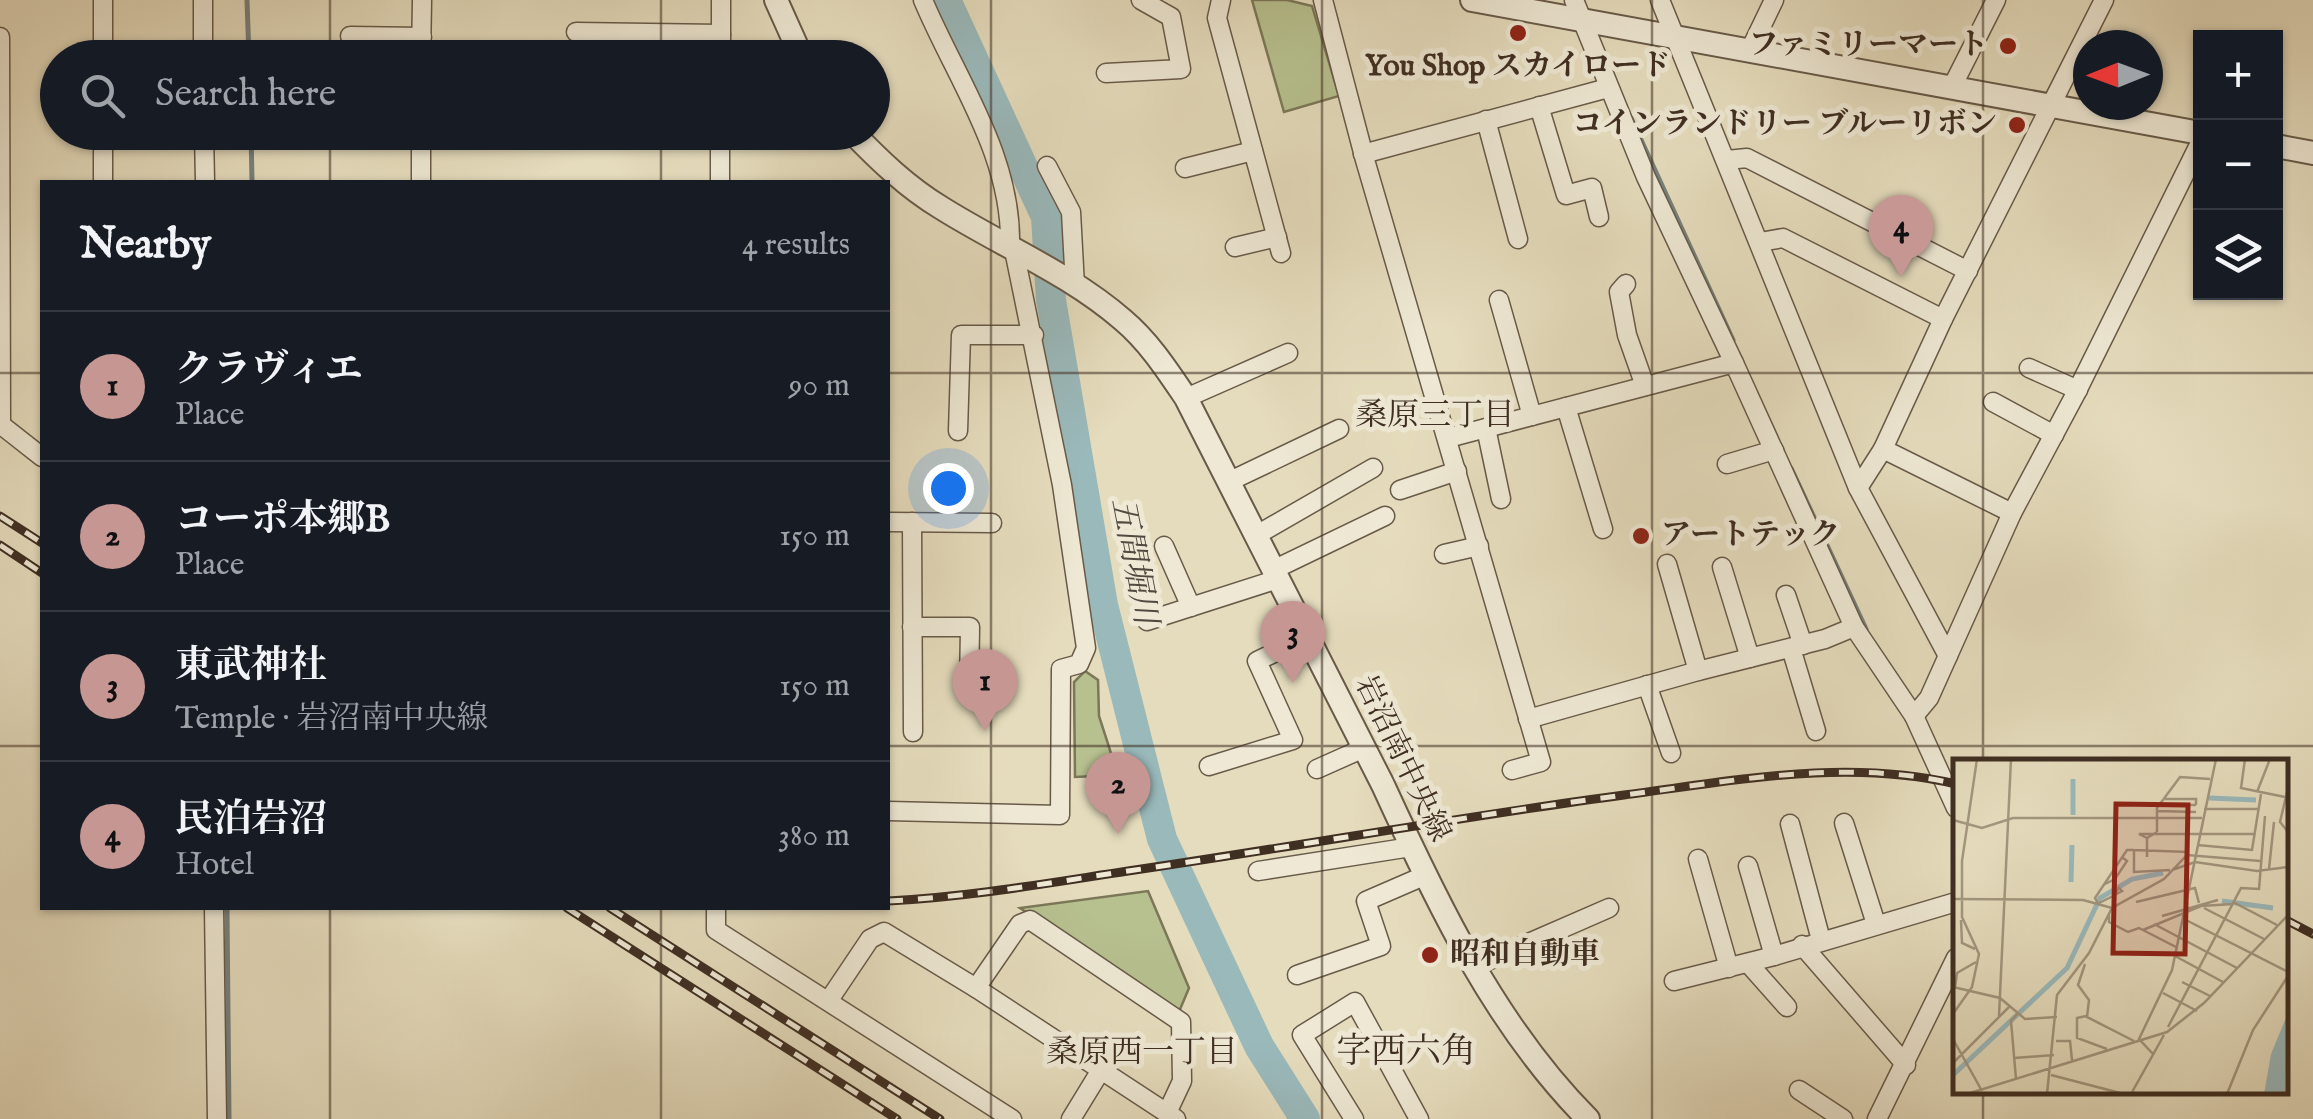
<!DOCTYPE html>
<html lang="en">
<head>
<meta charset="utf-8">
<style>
	:root { --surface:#171b24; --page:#242831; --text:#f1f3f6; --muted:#9ea1a6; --line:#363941; --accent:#c59692 }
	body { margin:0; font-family:"IM FELL English","Noto Serif JP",serif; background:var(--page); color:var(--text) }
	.controls { position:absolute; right:30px; top:30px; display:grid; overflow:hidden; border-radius:0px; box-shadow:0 2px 8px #0004 }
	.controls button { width:90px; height:90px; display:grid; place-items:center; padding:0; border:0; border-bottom:2px solid var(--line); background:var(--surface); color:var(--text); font:50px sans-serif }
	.compass { position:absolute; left:2073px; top:30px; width:90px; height:90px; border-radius:50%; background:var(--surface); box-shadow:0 2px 8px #0004; rotate:269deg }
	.you { position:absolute; left:948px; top:488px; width:35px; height:35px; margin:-25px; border:8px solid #fff; border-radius:50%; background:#1a73e8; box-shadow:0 0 0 15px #1a73e833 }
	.badge { display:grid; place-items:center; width:65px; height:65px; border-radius:50%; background:var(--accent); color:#111; font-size:32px; font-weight:700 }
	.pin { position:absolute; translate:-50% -82px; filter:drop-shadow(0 2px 5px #0008) }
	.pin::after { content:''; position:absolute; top:52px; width:35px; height:30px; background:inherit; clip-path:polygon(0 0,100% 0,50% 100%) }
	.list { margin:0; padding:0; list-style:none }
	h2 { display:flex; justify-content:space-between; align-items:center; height:130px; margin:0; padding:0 40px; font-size:42px }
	h2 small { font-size:32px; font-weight:400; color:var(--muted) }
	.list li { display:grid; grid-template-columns:65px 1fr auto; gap:30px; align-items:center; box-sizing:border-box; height:150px; padding:0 40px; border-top:2px solid var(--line) }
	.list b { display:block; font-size:38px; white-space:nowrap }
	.list p { margin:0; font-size:32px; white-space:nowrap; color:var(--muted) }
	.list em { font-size:32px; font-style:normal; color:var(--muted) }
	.icon { flex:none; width:55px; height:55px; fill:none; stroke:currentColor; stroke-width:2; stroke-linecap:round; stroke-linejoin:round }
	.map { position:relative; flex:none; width:2313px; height:1119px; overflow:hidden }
	.search { position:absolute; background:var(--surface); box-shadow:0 2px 8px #0004; left:40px; top:40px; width:850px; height:110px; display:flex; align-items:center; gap:25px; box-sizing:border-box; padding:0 35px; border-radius:55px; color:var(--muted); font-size:38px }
	.panel { position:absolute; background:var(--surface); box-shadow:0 2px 8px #0004; left:40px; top:180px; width:850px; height:730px; border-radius:0px }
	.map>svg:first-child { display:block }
	.park { fill:#b7c08f; stroke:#7b7758; stroke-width:2.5 }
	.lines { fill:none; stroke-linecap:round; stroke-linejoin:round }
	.stream { stroke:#76817e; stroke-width:5 }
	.river { stroke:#9ab9bb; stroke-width:30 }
	.minor-casing { stroke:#685a49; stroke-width:21 }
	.tertiary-casing { stroke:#685a49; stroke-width:26 }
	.minor { stroke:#eee8d4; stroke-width:18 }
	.tertiary { stroke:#eee8d4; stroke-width:22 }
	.rail-casing { stroke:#3f2e22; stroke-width:9 }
	.rail { stroke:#eee8d4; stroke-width:5; stroke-dasharray:15; stroke-linecap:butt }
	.grid { fill:none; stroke:#3f2e22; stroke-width:2.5; stroke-opacity:0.55 }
	.poi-dot { fill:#8f2418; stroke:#eee8d4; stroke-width:4 }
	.labels { text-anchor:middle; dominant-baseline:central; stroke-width:10; stroke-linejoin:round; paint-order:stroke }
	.poi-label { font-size:30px; font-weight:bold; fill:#3f2e22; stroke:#eee8d4; text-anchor:end }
	.street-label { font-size:30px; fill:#3f2e22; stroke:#eee8d4 }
	.neighbourhood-label { font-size:32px; fill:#3f2e22; stroke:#eee8d4 }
	.water-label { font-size:32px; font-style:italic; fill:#514a41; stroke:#eee8d4 }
	.quarter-label { font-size:35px; fill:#3f2e22; stroke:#eee8d4 }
	.inset-river { fill:none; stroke:#9ab9bb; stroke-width:5 }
	.inset-road { fill:none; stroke:#a3967f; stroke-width:2.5 }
	.view { fill:#8f2418; fill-opacity:0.15; stroke:#8f2418; stroke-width:5 }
	.inset-edge { fill:none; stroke:#3f2e22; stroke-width:5 }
</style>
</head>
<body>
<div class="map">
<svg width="2313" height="1119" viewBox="0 0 2313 1119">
	<rect width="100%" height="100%" fill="#e5dcbd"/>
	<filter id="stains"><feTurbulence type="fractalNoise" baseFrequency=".002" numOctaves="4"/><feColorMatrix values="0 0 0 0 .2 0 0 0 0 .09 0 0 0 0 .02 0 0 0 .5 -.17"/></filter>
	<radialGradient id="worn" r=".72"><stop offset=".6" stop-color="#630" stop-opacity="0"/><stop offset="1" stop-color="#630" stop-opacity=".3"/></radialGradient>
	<g class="park">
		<path d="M1252 0H1287L1312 6 1339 96 1284 112Z"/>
		<path d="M1085 671 1098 680 1099 716 1118 775 1075 777 1074 682Z"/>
		<path d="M1148 891 1189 988 1178 1014 1020 908Z"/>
	</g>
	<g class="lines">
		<g class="stream">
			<path d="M247 0 249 58"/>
			<path d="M1631 118 1733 340"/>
			<path d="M251 132 252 182"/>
			<path d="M1791 468 1866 629"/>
			<path d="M227 908 229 1119"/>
		</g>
		<path class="river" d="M946 0 1046 217 1051 300 1103 605 1162 839 1259 1046 1305 1119"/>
		<g class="minor-casing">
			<g id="minor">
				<path d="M103 0V58"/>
				<path d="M203 0V58"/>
				<path d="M923 0C957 81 1013 156 1010 248"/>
				<path d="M1221 0 1217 18 1281 253"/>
				<path d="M1323 0 1365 160 1541 762 1512 770"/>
				<path d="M1574 0 1646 177 1734 363"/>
				<path d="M1660 0 1858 488 1948 656"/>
				<path d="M576 32 721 34"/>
				<path d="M350 36 422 37"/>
				<path d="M0 37 1 425"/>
				<path d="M1750 50 1774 0"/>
				<path d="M421 58 422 0"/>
				<path d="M721 58V0"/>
				<path d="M1106 73 1181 69 1171 17 1141 0"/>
				<path d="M1952 87 1996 0"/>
				<path d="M1539 106 1566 195 1592 188 1599 217"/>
				<path d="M1486 120 1518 239"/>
				<path d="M103 132V182"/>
				<path d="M204 132 205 182"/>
				<path d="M421 132V182"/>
				<path d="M1363 154 1608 88"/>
				<path d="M1727 160 1747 158 1968 271"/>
				<path d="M1047 166 1071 212 1075 286"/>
				<path d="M1185 168 1253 151"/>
				<path d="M720 182V132"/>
				<path d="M1760 242 1783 238 1943 319"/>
				<path d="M1235 247 1277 237"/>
				<path d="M1626 284 1619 292 1627 335 1645 386"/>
				<path d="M1499 300 1532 416"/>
				<path d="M2029 368 2078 390"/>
				<path d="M1186 398 1288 353"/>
				<path d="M1993 402 2054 435"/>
				<path d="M1566 407 1603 529"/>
				<path d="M0 424 42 457"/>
				<path d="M1486 428 1501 499"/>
				<path d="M958 431 961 335H1034"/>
				<path d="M1448 438 1734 363 1854 627"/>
				<path d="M1883 449 2012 513"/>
				<path d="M1727 464 1774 450"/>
				<path d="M1228 482 1339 429"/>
				<path d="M1858 488 1883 449 1943 319 2104 0"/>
				<path d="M1400 490 1457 471"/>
				<path d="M888 522 992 523"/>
				<path d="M912 522 913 732"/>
				<path d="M1255 536 1373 468"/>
				<path d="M1164 546 1191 607"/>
				<path d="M1444 554 1479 546"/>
				<path d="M1667 564 1698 671"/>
				<path d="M1722 567 1750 658"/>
				<path d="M1273 570 1385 516"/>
				<path d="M1786 595 1803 645"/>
				<path d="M1147 621 1278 579"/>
				<path d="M912 627H970L969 690"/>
				<path d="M1791 648 1816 731"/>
				<path d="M1647 685 1671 753"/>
				<path d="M1914 716 1929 698 2012 513 2075 395 2200 143"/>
				<path d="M1528 719 1698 671 1825 639 1854 627 1914 716 1956 808"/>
				<path d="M1209 766 1293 740 1257 661 1307 637"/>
				<path d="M1317 769 1364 748"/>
				<path d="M888 811 1060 815 1061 669 1079 664 1086 648 1062 485 1014 250"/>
				<path d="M1844 823 1876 924"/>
				<path d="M1790 824 1821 940"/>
				<path d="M1698 859 1729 968"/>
				<path d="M1748 866 1774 956"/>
				<path d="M1258 871 1411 847"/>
				<path d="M214 908 217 1119"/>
				<path d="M716 908V930L1012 1119"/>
				<path d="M1802 945 1906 1065"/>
				<path d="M1748 963 1787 1007"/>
				<path d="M1476 966 1609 908"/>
				<path d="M1297 975 1381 946 1366 901 1426 875"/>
				<path d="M1674 981 1774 956 1956 902"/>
				<path d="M976 988 1020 924 1030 920 1181 1022 1182 1081 1167 1113"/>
				<path d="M829 1000 870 939 884 932 976 988 1176 1119"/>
				<path d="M1799 1090 1843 1119"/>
				<path d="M1071 1119 1101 1070"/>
				<path d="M1354 1119 1302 1035 1355 1002 1419 1119"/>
				<path d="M1877 1119 1956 958"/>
			</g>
		</g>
		<g class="tertiary-casing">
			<g id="tertiary">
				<path d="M776 0 802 58"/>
				<path d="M1472 0 2200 133"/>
				<path d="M852 132C879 160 907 187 940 207 1000 245 1069 273 1123 320 1149 342 1167 370 1186 398L1383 785C1437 903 1496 1027 1588 1119"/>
				<path d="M2276 146 2313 153"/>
			</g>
		</g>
		<use href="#minor" class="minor"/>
		<use href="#tertiary" class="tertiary"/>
		<g class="rail-casing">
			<g id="rail">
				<path d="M0 516 42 543"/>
				<path d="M0 545 42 573"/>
				<path d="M888 901C969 897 1048 883 1128 871 1294 847 1458 817 1624 795 1733 781 1846 758 1956 784"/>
				<path d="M567 908 897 1119"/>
				<path d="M610 908 940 1119"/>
				<path d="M2286 920 2313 934"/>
			</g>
		</g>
		<use href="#rail" class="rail"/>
	</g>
	<path class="grid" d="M330 0V58M661 0V58M991 0V1119M1322 0V1119M1652 0V1119M1983 0V762M330 132V182M661 132V182M0 373H42M888 373H2313M0 746H42M888 746H2313M330 908V1119M661 908V1119M1983 1092V1119"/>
	<g class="poi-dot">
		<circle cx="1518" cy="33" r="10"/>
		<circle cx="2008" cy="46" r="10"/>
		<circle cx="2017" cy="125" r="10"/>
		<circle cx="1641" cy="536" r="10"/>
		<circle cx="1430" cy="955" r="10"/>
	</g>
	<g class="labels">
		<g class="poi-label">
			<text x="1988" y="46">ファミリーマート</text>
			<text x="1518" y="67" text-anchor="middle">You Shop スカイロード</text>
			<text x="1997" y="125">コインランドリー ブルーリボン</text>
			<text x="1661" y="536" text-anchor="start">アートテック</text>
			<text x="1450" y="955" text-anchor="start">昭和自動車</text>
		</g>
		<g class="street-label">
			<text transform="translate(1402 759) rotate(64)">岩沼南中央線</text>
		</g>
		<g class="neighbourhood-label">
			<text x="1435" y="416">桑原三丁目</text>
			<text x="1142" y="1053">桑原西一丁目</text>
		</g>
		<g class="water-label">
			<text transform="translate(1133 561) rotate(79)">五間堀川</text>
		</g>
		<g class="quarter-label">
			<text x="1406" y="1052">字西六角</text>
		</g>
	</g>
	<g transform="translate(1953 759)">
		<rect width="335" height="335" fill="#e5dcbd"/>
		<path d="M335 254V335H311L318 295Z" fill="#9ab9bb"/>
		<path class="inset-river" d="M256 39 303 41M120 56V20M118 123 119 86M269 142 320 149M0 316 114 209 147 139 179 120 210 114"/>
		<path class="inset-road" d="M292 0 288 29 332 38M335 29 327 63 335 73M304 33 317 0M212 40H243V46M207 46H243M251 50H305M204 52 243 53M0 61 29 69 60 59H249M204 73V49L227 18 257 20M194 79 186 75H301M244 86 299 91 308 35M194 98V79L204 73M316 110 321 63M217 111 181 113V91L236 93M219 111 242 103 304 112 335 108M150 126 162 120 174 102 169 98M0 140 130 141 159 149M183 143 242 129 246 144M280 143 324 166M146 144 160 137 169 132 166 129 160 137M146 146 142 139 174 91H181M251 149 311 180M156 156V163L175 173 186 169 223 188M209 157 265 141M229 159 335 213M8 161 9 184 22 190M201 165 284 209M190 171 248 147 280 145M222 197 270 223M132 205 125 226 136 241 134 258 181 282M229 223 257 237M0 228 47 239 72 260 104 258M2 228 4 214 23 203M210 234 244 252M0 255 19 228 26 195 9 158V102L24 0M46 257 58 0M133 257 124 259V279L154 290M215 268 288 129 306 130 312 57M0 280 29 332M103 282H117L119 301M201 296 186 280 219 211 263 0M61 299 101 296M0 304 57 247M98 316 171 335M63 320 58 262 65 254M14 335 214 273 251 244 335 156M94 335 104 236 136 194 159 149 211 120 234 96 307 102M178 335 211 276M274 335 300 271 335 217"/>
		<path class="view" d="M163 45 235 46 232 195 160 194Z"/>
		<rect width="335" height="335" class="inset-edge"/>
	</g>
	<rect width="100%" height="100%" filter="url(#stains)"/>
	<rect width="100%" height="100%" fill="url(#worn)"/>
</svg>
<div class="controls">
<button>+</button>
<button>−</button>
<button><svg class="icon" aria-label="layers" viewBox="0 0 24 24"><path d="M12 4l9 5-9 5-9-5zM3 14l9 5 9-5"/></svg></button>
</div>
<svg class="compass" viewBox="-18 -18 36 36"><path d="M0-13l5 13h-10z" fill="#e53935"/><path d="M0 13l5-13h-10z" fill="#9ea1a6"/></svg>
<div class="you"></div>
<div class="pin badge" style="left:985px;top:731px">1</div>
<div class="pin badge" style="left:1118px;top:834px">2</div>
<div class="pin badge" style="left:1293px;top:683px">3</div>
<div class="pin badge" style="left:1901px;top:277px">4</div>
<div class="search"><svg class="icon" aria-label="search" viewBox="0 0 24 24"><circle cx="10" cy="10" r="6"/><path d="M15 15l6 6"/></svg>Search here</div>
<section class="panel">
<h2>Nearby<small>4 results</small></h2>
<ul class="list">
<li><span class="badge">1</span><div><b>クラヴィエ</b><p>Place</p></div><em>90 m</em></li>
<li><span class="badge">2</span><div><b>コーポ本郷B</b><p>Place</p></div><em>150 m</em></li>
<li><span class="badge">3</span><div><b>東武神社</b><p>Temple · 岩沼南中央線</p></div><em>150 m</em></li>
<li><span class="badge">4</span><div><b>民泊岩沼</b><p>Hotel</p></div><em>380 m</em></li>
</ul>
</section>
</div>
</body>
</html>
